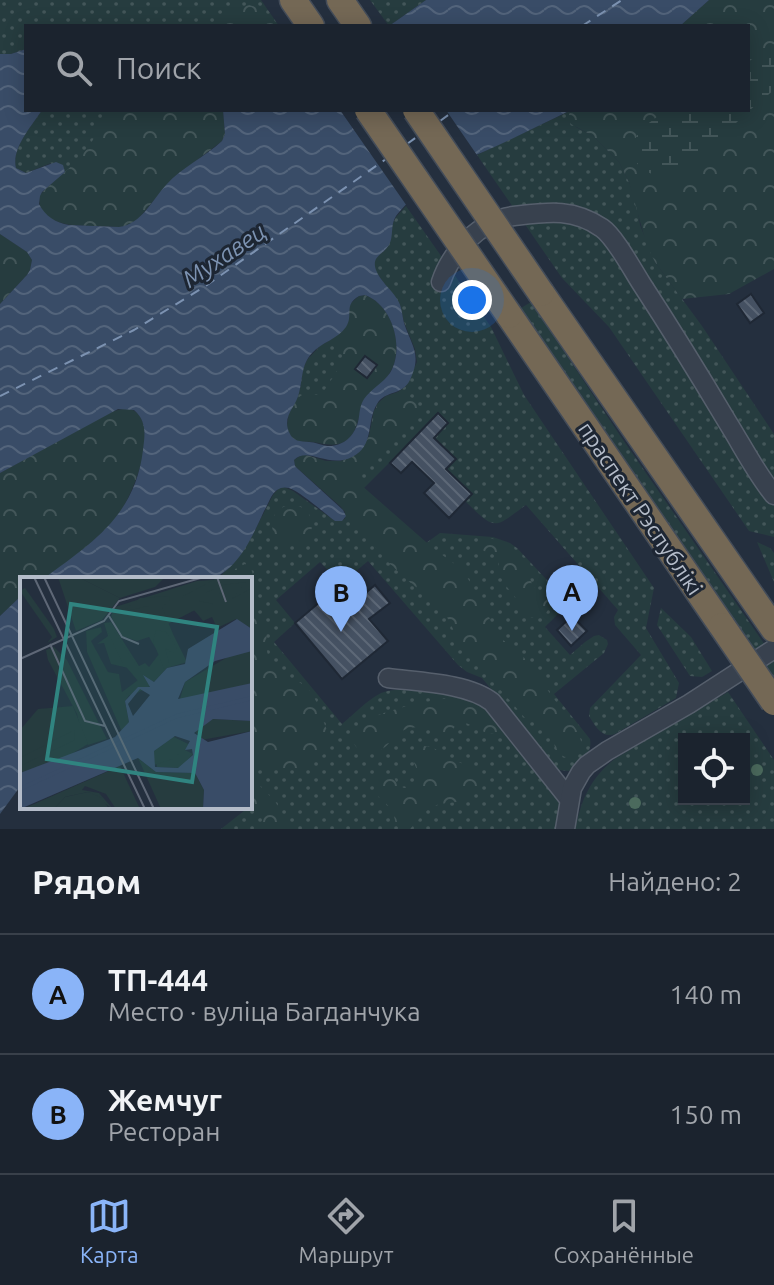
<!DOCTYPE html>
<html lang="ru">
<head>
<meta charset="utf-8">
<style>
	:root { --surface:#1b232e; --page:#282f3a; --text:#f1f3f6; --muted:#a0a4aa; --line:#39404a; --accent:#8ab4f8 }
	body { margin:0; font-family:Ubuntu,sans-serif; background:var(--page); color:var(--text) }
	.controls { position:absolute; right:24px; bottom:24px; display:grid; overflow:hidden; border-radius:0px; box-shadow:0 4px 20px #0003 }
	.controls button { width:72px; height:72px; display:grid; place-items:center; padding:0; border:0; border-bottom:2px solid var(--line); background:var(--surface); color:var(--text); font:40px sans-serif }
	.you { position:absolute; left:472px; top:300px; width:28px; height:28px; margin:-20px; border:6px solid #fff; border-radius:50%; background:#1a73e8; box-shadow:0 0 0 12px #1a73e833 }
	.badge { display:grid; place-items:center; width:52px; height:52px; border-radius:50%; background:var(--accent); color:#111; font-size:26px; font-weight:700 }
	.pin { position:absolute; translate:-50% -66px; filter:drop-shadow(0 2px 4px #0008) }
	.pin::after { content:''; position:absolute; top:42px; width:28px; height:24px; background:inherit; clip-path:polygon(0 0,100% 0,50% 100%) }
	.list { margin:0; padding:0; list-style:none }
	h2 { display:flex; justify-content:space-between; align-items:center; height:104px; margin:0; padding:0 32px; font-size:34px }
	h2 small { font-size:26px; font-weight:400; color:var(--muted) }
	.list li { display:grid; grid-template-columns:52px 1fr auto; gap:24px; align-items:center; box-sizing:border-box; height:120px; padding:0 32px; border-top:2px solid var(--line) }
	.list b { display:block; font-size:30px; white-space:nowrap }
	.list p { margin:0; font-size:26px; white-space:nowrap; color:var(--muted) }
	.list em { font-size:26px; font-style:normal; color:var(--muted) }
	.icon { flex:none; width:44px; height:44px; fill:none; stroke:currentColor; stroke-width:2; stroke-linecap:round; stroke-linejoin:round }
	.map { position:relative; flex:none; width:774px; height:829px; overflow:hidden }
	.search { position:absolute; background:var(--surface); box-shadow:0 4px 20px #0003; left:24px; right:24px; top:24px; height:88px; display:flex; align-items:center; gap:20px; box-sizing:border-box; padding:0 28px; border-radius:0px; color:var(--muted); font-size:30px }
	.sheet { height:344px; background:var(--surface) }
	nav { display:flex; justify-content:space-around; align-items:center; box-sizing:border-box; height:112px; border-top:2px solid var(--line); background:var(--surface); font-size:22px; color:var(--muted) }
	nav a { display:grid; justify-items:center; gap:4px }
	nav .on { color:var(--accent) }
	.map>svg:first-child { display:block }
	.grass { fill:url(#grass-dots); fill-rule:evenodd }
	.forest { fill:url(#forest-crowns) }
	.wetland { fill:url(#wetland-marsh) }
	.water { fill:url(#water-waves); fill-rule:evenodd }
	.pier { fill:#242f3e }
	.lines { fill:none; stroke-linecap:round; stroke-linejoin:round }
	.ferry { stroke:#7c92b1; stroke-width:2; stroke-dasharray:10 8; stroke-linecap:butt }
	.building { fill:url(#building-back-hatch); stroke:#1f2835; stroke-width:2 }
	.minor-casing { stroke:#565f6c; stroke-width:21 }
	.highway-casing { stroke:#434c59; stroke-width:29 }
	.minor { stroke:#38414e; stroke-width:18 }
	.highway { stroke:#746855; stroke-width:26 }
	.highway-bridge-casing { stroke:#434c59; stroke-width:29; stroke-linecap:butt }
	.highway-bridge { stroke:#746855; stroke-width:26 }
	.tree { fill:#4b6a5d }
	.labels { text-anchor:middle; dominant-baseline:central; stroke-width:6; stroke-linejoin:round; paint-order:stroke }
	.street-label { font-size:22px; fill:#b4bcc9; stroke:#1d2633 }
	.water-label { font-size:24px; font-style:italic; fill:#7c92b1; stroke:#1d2633 }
	.inset-river { fill:none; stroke:#394c67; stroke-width:4 }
	.inset-road { fill:none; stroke:#5e6776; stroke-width:2 }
	.view { fill:#308480; fill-opacity:0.15; stroke:#308480; stroke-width:4 }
	.inset-edge { fill:none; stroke:#b4bcc9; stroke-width:4 }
</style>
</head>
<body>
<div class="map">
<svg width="774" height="829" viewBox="0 0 774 829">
	<defs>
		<pattern id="grass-dots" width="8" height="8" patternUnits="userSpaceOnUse" patternTransform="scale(2)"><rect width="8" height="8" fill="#263c3f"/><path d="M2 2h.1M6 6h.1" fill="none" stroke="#435659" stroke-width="1.8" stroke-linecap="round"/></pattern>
		<pattern id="forest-crowns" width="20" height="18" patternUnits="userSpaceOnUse" patternTransform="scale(2)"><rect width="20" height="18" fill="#263c3f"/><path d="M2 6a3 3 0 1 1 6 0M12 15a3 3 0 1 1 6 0" fill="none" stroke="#435659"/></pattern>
		<pattern id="wetland-marsh" width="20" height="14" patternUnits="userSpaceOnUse" patternTransform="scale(2)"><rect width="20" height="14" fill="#263c3f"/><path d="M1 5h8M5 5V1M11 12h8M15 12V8" fill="none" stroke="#435659"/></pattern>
		<pattern id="water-waves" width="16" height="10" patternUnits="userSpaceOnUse" patternTransform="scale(2)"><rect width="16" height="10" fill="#394c67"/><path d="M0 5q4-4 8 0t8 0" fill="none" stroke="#53647b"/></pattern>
		<pattern id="building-back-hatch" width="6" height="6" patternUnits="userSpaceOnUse" patternTransform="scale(2)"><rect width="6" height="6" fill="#455162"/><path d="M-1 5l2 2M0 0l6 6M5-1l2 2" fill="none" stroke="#5d6877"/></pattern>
	</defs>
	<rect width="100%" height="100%" fill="#242f3e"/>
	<g class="grass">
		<path d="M0 0H261L279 26H26V49L11 54H0Z"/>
		<path d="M370 0H426L389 26Z"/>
		<path d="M42 110H223L165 186 69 225 51 163 26 173 16 168C11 148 32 126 42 110Z"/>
		<path d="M572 110 569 114 576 127 593 136 619 162 629 182 637 206 640 225 655 262 702 326 774 434V537L749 531 609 327 562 278 477 155Z"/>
		<path d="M406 206 491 327 524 395 654 588 646 628 679 683 676 698 615 734C602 739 595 726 589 716L590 708 641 655 615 625 614 617 618 610 526 505C493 529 496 531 465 501L472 494 446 469 456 459 434 438 438 414 364 488 426 543 440 533 493 537 510 543 517 548 560 594C567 609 555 617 545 627L570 655 585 642 594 636 599 635 607 640 608 644 604 653 554 694 590 739C593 755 580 761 569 771L558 770 482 678 467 672 458 665 368 561 341 584 320 562 276 600 295 623 274 642 342 724C354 714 367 700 381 693 402 684 459 694 480 700L558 797 560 804 557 829H221L254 803 250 798V579H213L222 575 252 536 273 495 279 488 284 487 293 491 335 521 345 519V513L369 436 374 410 406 386 417 362 415 349 404 322 400 305 376 272 374 264 376 258 385 250 391 238V227L396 217Z"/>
		<path d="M531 302 619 434 774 658V677L608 438 521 308Z"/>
		<path d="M347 326 397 344 287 418 300 389 303 369 307 360 320 346 332 339Z"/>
		<path d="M757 542 770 548 774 553V582Z"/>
		<path d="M661 608 691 637 712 671 702 677 690 676 657 625Z"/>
		<path d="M728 692 774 760V829H575C582 798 591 777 616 758ZM684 739H744V799H684Z"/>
	</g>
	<g class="forest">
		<path d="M709 0H774V269L729 294 682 299 655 262 647 246 629 182 619 162 593 136 571 124 569 120V114L572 110H748V26H680Z"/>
		<path d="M249 5 260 8 275 26H222C224 12 236 7 249 5Z"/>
		<path d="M112 110H223L225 134 222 141 172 179 138 219C133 223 132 224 126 226 118 228 109 226 100 226 80 226 34 227 40 195 53 180 70 170 83 154 95 141 100 122 112 110Z"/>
		<path d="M0 234 27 252 32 260 30 270 27 275 0 304Z"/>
		<path d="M365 295C393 305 406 350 389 374 383 384 370 390 364 401 358 413 359 430 348 439 337 448 326 444 313 442 307 441 300 443 295 440 281 432 289 411 296 401 306 387 313 399 322 393 325 391 338 368 343 363V354L333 346 347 325 350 304 359 296Z"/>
		<path d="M398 392C441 404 401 428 385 443 379 448 360 472 360 479 360 481 361 483 361 485L434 549 463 570 488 614 493 628 503 640 520 652 578 732 583 747 576 755 565 757 559 754 556 751 551 732 547 727 525 718 467 651 457 637 439 601 413 585 390 564 340 506 295 466 294 460 303 454 326 461H341L357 454 369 436 377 404 386 396Z"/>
		<path d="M127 408C166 417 132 497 117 517 109 529 53 577 41 579 35 580 28 579 22 579V595L0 616V473L110 412Z"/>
		<circle cx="292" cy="525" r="20"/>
		<path d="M488 538C508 541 520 553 528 572 530 578 531 584 535 588 539 593 546 596 548 602 552 616 533 623 524 613 520 608 519 602 515 597 510 590 504 585 501 577 498 570 501 559 493 554 490 552 486 552 482 550L481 542Z"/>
		<path d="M245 564C255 569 254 579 250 588V579H226L233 570Z"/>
		<path d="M250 608C255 614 262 619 265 627 269 641 263 650 272 663 280 675 292 677 302 684 314 692 317 703 321 715 323 721 326 727 328 733 337 761 290 775 269 768 261 766 255 759 250 753V675L252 674 250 663Z"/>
		<path d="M465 696 480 700 503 729C489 743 474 721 458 722 455 725 454 729 451 732 444 740 436 732 429 729 424 727 415 727 410 728 393 731 388 754 369 753 363 753 357 749 354 744 339 712 448 698 465 696Z"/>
		<path d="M424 746 432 747 452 760 479 769 483 779 482 788 471 796 456 802 439 804 427 810 410 829C406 829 401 829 398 827 394 823 395 813 391 809 382 797 375 800 374 782 380 775 384 773 393 775L397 784 404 788 412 787C416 783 419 780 418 774 416 761 402 752 424 746Z"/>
		<path d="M250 776 275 801 290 829H265L260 812 250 798Z"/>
	</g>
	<path class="wetland" d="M774 44V90C758 103 742 116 728 131 714 146 704 164 684 172 639 189 612 146 653 120 657 117 663 112 668 110 673 109 681 110 687 110 707 110 728 110 748 110V62Z"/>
	<g class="water">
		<path d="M426 0H709L680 26H389Z"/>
		<path d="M26 49V110H42C32 126 11 148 16 168L26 173 56 162 63 165 65 172 42 192 40 196 39 204C45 216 56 223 69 225L119 227C142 224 152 200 166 185 182 167 205 157 222 141L225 134 223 110H571C542 124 513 139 483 152 469 158 451 163 439 172 431 178 402 208 396 216 390 225 394 236 389 245 383 255 371 256 376 270 380 281 391 289 397 299 402 306 402 315 404 323 412 347 422 354 410 380 402 396 385 390 377 404 366 421 375 446 352 457 328 469 308 446 294 460L295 466 298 469 343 510 346 516 342 521H335C324 513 301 492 289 488 285 487 281 487 277 490 271 494 268 505 264 511 252 537 240 566 213 579H43C92 543 135 516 143 450 145 435 147 421 134 410L118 409 0 473V304L27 275 30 270 32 260 27 252 0 234V54H11ZM365 295C393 305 405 349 390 373 383 383 371 389 364 399 359 407 360 414 358 422 354 437 342 447 327 446 321 445 315 442 309 442 300 441 293 442 289 432 282 416 296 407 299 393 303 378 301 365 312 353 322 342 338 339 346 327 354 315 343 305 359 296Z"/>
		<path d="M22 595V784L0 814V616Z"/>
	</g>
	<path class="pier" d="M340 110H446L479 158 441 175 409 209Z"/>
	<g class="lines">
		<g class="ferry">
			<path d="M582 26 622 0"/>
			<path d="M440 121 455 110"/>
			<path d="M407 144 418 136"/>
			<path d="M0 396 134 330 204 287 386 159"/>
		</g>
	</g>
	<g class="building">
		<path d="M751 294 764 313 750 323 737 304Z"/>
		<path d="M365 356 377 365 367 378 355 369Z"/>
		<path d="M438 413 448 423 434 438 456 459 446 469 472 494 449 518 424 493 434 483 412 462 401 473 390 463Z"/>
		<path d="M341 584 355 602 375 585 390 603 369 619 388 641 342 679 295 623Z"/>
		<path d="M572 616 587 631 571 646 557 630Z"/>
	</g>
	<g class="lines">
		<g class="minor-casing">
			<g id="minor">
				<path d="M441 282C451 252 480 220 514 216 548 212 573 208 602 228 615 237 632 269 641 283 671 329 700 376 728 423 743 447 756 473 774 495"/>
				<path d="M388 678C418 682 468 683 492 702L569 799"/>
				<path d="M565 829 572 788 581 772 587 765 607 751 689 704 774 649"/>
			</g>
		</g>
		<g class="highway-casing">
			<g id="highway">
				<path d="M293 0 311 26"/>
				<path d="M340 0 358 26"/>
				<path d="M541 293 774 629"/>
				<path d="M509 315 722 626"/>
			</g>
		</g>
		<use href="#minor" class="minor"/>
		<use href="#highway" class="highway"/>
		<g class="highway-bridge-casing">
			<g id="highway-bridge">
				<path d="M368 110 509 315"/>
				<path d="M416 110 541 293"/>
				<path d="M722 626 774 702"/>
			</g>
		</g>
		<use href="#highway-bridge" class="highway-bridge"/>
	</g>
	<g class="tree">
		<circle cx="757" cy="770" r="6"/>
		<circle cx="635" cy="803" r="6"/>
	</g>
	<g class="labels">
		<g class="street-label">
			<text transform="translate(641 508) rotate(56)">праспект Рэспублікі</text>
		</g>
		<g class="water-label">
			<text transform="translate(224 255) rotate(-34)">Мухавец</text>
		</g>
	</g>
	<g transform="translate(20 577)">
		<rect width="232" height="232" fill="#242f3e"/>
		<path d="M38 0H58L100 21 82 43 56 54ZM232 0V52L216 42 197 51 192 40 183 44 175 33 148 47 167 85 147 91 134 105 123 100 105 124 109 145 102 155 67 75 66 54 81 50 82 55 71 64 88 95 99 97 102 115 118 103 108 91 91 87 84 66 77 67 88 59 84 46 91 45 119 89 125 86 129 90 139 77 129 60 117 64 101 59 91 39 95 30 177 4ZM5 11 34 52 37 60 27 66 32 60 0 14ZM34 70 47 83 87 162 68 168 61 157 57 137 28 83 26 73ZM153 160 170 168 165 173 173 177 160 191 137 190 134 174ZM118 181 136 195 175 196 184 213 183 232H141ZM100 189 120 232H96L86 217 65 209 62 213 79 216 93 232 68 215 45 220 34 232H3Z" fill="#263c3f"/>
		<path d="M58 0H144V1L135 10 100 21ZM199 0H232V11L212 22 226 5 203 8 199 17 194 12 187 15 179 24 193 27 181 41 162 20ZM149 19 150 24 142 30 153 57 128 29 102 35 120 21ZM89 47 130 109 112 119 106 117 118 104 102 85 85 49ZM136 53 146 55 157 71 153 76 145 71 149 85 144 92 133 64ZM218 74H232V106L159 125 165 105ZM53 129 68 167 35 187 0 196V153L18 132ZM193 142 232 144V154L181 163 175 153ZM154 160 170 168 153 182 134 188V174ZM68 215 82 221 89 232H34L45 220Z" fill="#263c3f"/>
		<path d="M54 153 55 163 0 189V181Z" fill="#263c3f"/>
		<path d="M217 42 232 52V74L195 84 165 105 158 122 232 106V144L193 142 174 156 188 165 232 154V232H183L184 213 175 196 136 195 118 181 0 232V196L95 160 109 145 105 124 118 110H130L123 98 134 105 147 91 165 87 168 72ZM120 112 130 118 113 139 108 127ZM155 159 170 164 165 173 172 172 173 178 158 191 135 190 134 174Z" fill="#394c67" fill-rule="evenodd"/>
		<path class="inset-river" d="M0 212 157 139 232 121"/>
		<path class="inset-road" d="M14 0 125 232M24 0 134 232M197 0 206 25M89 39 102 60 119 67M30 67 65 144 85 149M0 82 84 44 99 24 184 0"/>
		<path class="view" d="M51 27 197 50 172 205 27 182Z"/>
		<rect width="232" height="232" class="inset-edge"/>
	</g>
</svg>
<div class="controls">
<button><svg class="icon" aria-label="locate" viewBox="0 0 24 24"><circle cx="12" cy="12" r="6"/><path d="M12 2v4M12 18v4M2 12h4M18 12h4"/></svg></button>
</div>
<div class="you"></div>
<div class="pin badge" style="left:572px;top:631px">A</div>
<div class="pin badge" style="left:341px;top:632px">B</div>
<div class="search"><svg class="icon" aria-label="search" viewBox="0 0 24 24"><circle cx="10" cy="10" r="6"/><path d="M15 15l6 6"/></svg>Поиск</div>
</div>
<section class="sheet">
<h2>Рядом<small>Найдено: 2</small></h2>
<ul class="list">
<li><span class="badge">A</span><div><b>ТП-444</b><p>Место · вуліца Багданчука</p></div><em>140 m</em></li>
<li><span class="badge">B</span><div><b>Жемчуг</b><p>Ресторан</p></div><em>150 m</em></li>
</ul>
</section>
<nav>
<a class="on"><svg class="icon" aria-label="map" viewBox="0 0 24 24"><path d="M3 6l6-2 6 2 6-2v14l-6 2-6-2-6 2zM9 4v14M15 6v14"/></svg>Карта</a>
<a><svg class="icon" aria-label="directions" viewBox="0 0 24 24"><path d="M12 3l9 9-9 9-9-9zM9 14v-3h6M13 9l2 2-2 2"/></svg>Маршрут</a>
<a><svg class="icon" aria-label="saved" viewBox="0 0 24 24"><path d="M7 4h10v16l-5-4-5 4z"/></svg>Сохранённые</a>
</nav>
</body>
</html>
